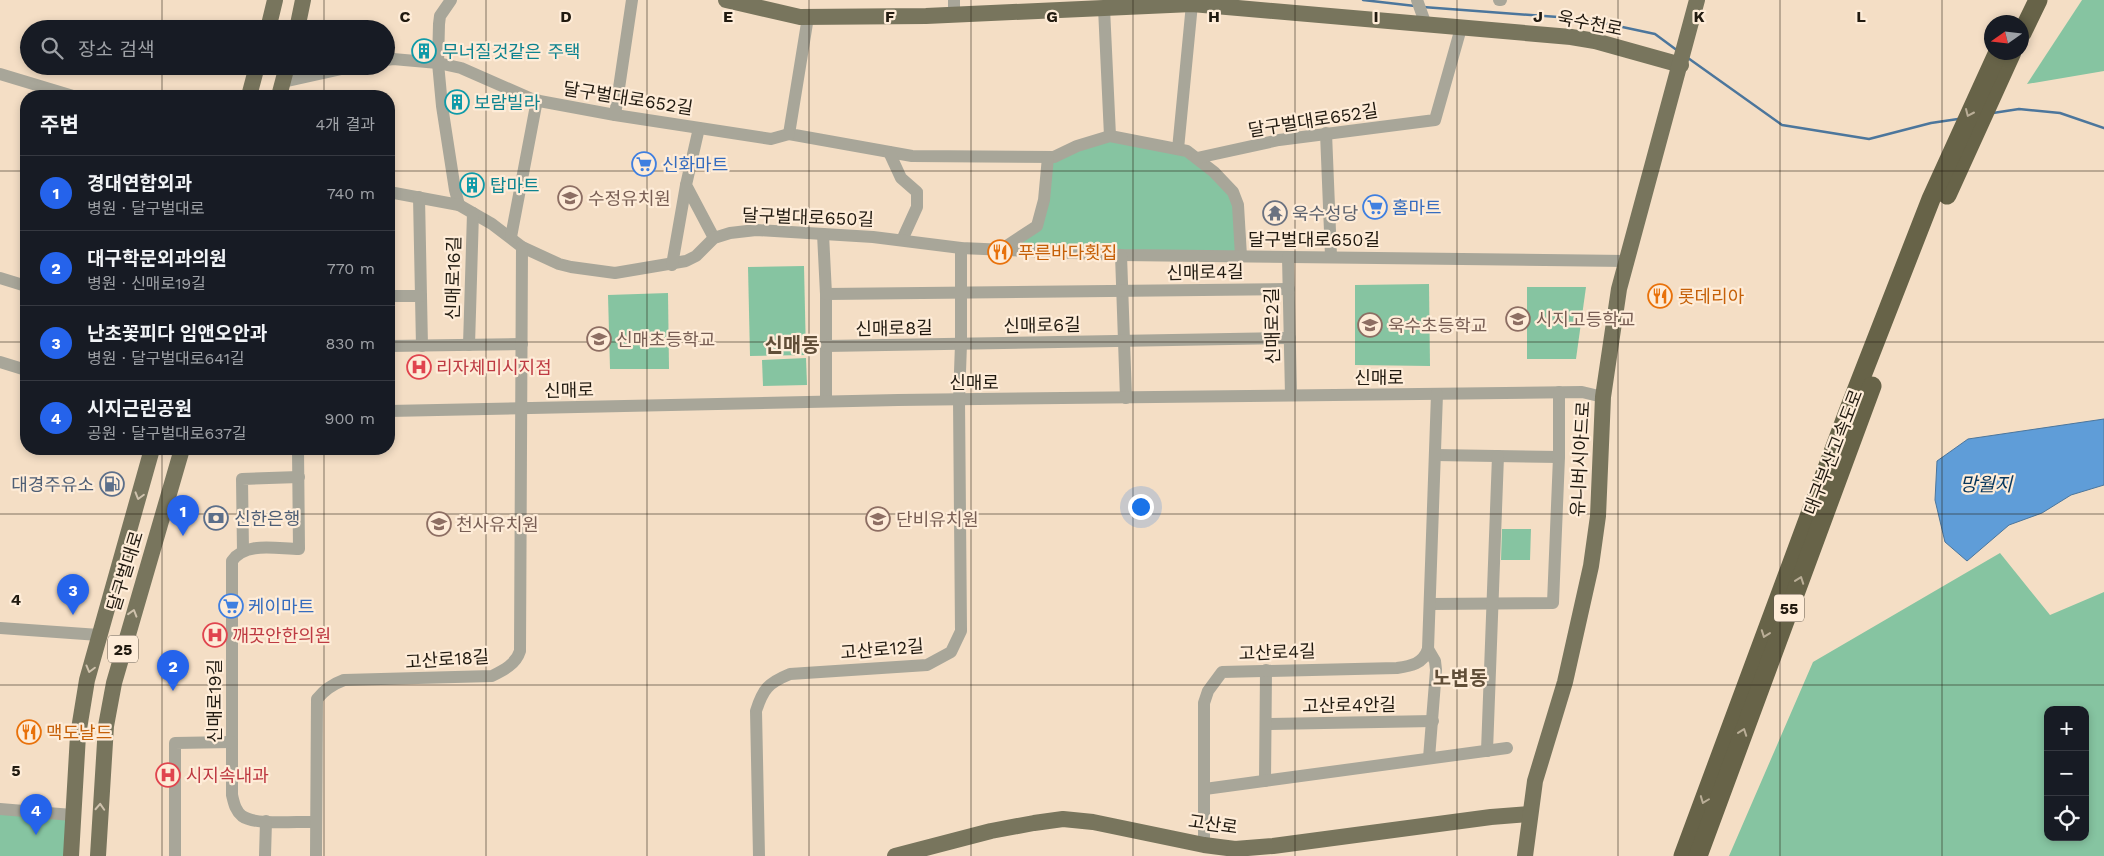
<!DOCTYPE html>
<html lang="ko">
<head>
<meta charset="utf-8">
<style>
	:root { --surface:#171b24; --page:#242831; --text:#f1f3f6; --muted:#9ea1a6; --line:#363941; --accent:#2563eb }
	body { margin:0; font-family:"Work Sans","Noto Sans KR",sans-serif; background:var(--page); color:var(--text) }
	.controls { position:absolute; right:15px; bottom:15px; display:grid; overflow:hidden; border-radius:10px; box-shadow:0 2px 8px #0003 }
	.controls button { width:45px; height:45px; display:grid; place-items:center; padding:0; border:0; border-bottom:1px solid var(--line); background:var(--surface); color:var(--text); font:25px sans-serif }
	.compass { position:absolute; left:1984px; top:15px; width:45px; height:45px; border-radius:50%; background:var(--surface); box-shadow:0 2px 8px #0003; rotate:256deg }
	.you { position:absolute; left:1140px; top:506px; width:18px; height:18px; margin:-12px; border:4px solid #fff; border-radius:50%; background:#1a73e8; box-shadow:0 0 0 8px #1a73e833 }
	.badge { display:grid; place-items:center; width:32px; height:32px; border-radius:50%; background:var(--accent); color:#fff; font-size:16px; font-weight:700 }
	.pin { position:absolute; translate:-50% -41px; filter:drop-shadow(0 1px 2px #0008) }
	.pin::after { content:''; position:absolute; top:26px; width:18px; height:15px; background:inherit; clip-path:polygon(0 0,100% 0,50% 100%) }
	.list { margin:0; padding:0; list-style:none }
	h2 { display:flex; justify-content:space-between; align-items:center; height:65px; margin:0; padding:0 20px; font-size:21px }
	h2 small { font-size:16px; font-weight:400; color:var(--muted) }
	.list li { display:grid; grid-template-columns:32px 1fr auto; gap:15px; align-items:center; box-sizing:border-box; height:75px; padding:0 20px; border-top:1px solid var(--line) }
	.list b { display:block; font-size:19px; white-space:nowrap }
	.list p { margin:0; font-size:16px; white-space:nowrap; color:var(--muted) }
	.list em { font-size:16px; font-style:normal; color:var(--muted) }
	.icon { flex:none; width:28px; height:28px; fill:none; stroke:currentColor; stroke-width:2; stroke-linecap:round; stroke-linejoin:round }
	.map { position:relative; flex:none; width:2104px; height:856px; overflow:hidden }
	.search { position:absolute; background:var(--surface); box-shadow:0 2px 8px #0003; left:20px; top:20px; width:375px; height:55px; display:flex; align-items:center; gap:12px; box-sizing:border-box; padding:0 18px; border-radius:28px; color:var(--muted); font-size:19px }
	.panel { position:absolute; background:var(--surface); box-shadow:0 2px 8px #0003; left:20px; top:90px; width:375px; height:365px; border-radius:20px }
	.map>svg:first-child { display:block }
	.green { fill:#86c4a1; fill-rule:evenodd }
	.water { fill:#5f9dd8; stroke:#4c769c }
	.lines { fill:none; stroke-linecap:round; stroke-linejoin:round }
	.stream { stroke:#4c769c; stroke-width:2.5 }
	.minor { stroke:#a8a699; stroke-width:12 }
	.major { stroke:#78755d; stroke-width:16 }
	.highway { stroke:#676348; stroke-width:19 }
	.oneway { stroke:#baae97 }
	.oneway2 { stroke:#cfc2ad }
	.grid { fill:none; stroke:#211a10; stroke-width:1; stroke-opacity:0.55 }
	.labels { text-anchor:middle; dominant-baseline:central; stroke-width:4.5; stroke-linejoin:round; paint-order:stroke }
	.shield { fill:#feecd8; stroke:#63594c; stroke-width:1 }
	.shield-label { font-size:16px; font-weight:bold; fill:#211a10 }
	.street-label { font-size:18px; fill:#211a10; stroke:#feecd8 }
	.culture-label { font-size:18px; fill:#0d838f; stroke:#feecd8; text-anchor:start }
	.shop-label { font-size:18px; fill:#366cbe; stroke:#feecd8; text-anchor:start }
	.education-label { font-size:18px; fill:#785e54; stroke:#feecd8; text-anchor:start }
	.worship-label { font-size:18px; fill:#5b616d; stroke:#feecd8; text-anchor:start }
	.food-label { font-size:18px; fill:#c56008; stroke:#feecd8; text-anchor:start }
	.health-label { font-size:18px; fill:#be3a42; stroke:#feecd8; text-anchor:start }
	.service-label { font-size:18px; fill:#4e5e75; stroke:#feecd8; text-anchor:end }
	.water-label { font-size:19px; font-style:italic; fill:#07365c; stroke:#feecd8 }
	.quarter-label { font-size:20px; font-weight:bold; fill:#604e38; stroke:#feecd8 }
	.grid-label { font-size:16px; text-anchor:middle; font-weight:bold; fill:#211a10; stroke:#feecd8; stroke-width:4.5; stroke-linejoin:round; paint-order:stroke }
</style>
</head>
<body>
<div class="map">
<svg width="2104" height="856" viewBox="0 0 2104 856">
	<rect width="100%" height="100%" fill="#f4dec5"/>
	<g class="green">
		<path d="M2082 0H2104V71L2027 84Z"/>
		<path d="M1110 136 1187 151 1233 192 1241 256 1009 250 1037 226 1047 161Z"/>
		<path d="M804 266 806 355 750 356 748 267Z"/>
		<path d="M1429 284 1430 366 1355 365V285Z"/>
		<path d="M1586 287 1576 359H1527V287Z"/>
		<path d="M668 293 669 369H610L608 295Z"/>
		<path d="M806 358 807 385 763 386 762 360Z"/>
		<path d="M1502 529H1531L1530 560H1501Z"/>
		<path d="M2000 553 2050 615 2104 592V856H1729L1813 662ZM2048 710H2085V837H2048Z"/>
		<path d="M0 809 72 815 71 856H0Z"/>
	</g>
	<path class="water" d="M2104 419V485L2071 495 2042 513 2009 525 1967 561 1945 542 1935 500 1937 461 1968 439Z"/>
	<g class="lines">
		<g class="stream">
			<path d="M1363 0 1415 6"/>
			<path d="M1423 7 1585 19 1655 34 1678 51"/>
			<path d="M1688 58 1782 125 1869 139 1931 123 1958 119"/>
			<path d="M1993 113 2019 109 2060 113 2104 128"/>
		</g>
		<g class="minor">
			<path d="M451 0 440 16 439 24 438 63 442 106 455 190 459 205"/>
			<path d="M954 0V15"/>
			<path d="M1417 0 1426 25"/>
			<path d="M1499 0H1501"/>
			<path d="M1104 8 1110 136"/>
			<path d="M808 17 789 134 912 156 1054 157 1077 146 1110 136 1187 151 1214 172 1233 192 1238 205 1241 256"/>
			<path d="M386 60 393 59 438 63 461 68 534 100 615 115 771 139 789 134"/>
			<path d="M0 74 73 96"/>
			<path d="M283 82 355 66"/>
			<path d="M615 115 632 0"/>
			<path d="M699 128 686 185 714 238"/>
			<path d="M1326 133 1331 256"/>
			<path d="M1178 149 1192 4 1191 0"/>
			<path d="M889 152 901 178 917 192V207L902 240"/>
			<path d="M1197 158 1279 140 1435 120 1461 28"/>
			<path d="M389 192 459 205 492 224 522 247 559 264 571 267 615 273 686 261 696 256 714 238 730 233 756 230 873 237 961 248 1121 255 1626 261"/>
			<path d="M419 197 422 346"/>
			<path d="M823 234 826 294V401"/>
			<path d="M511 237 537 100"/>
			<path d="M1002 249 1037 226 1044 200 1048 157"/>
			<path d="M1121 255 1126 398"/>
			<path d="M1288 257 1291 395"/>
			<path d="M672 265 686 185"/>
			<path d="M0 278 26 286"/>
			<path d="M826 294 1289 289"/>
			<path d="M389 296H421"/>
			<path d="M469 345 473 213"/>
			<path d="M389 346 522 344"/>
			<path d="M826 346 1290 338"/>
			<path d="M0 362 26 370"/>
			<path d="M389 411 898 400 1582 392 1603 397"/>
			<path d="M298 449 299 549C278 549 245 541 232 561V795C234 803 235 810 242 816 256 826 298 821 316 822"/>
			<path d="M1435 455 1559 457"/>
			<path d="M243 551 242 479 299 477"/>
			<path d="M1431 604 1553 603 1559 457V392"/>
			<path d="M0 628 99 635"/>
			<path d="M1428 649 1435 661 1436 670 1429 758"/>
			<path d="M1266 724 1433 721"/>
			<path d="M1487 751 1498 456"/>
			<path d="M1265 781 1266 670"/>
			<path d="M1205 789 1507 748"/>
			<path d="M0 809 72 815"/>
			<path d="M1204 845V703L1208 691 1222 672 1397 668C1411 666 1423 664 1428 649L1437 394"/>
			<path d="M175 856V743L232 742"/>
			<path d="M265 856 266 821"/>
			<path d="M316 856 317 699C325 689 333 684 344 680L492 676C504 670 516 664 520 651L522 247"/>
			<path d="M759 856 756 711C763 689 768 683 790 674L927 665 951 652 961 631 959 400 961 344V248"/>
		</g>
		<g class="major">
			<path d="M726 0 800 17 926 16 1192 4 1571 37 1595 41 1681 65"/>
			<path d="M268 29 275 0"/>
			<path d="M297 29 303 0"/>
			<path d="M249 96 257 66"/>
			<path d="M279 96 287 66"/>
			<path d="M71 856 78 735 87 680 152 449"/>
			<path d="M98 856 106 726 114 683 182 449"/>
			<path d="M895 856 991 831 1034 823 1063 819 1093 822 1204 845 1235 849 1273 846 1491 817 1530 814"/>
			<path d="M1525 856 1535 781 1565 682 1591 566 1598 516 1603 397 1619 289 1697 0"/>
		</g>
		<g class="highway">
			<path d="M2022 33 2038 0"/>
			<path d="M1947 195 2012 52"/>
			<path d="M1683 856 1849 409 1931 199 1998 52"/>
			<path d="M1698 856 1872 386"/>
		</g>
	</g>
	<defs><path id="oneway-chevron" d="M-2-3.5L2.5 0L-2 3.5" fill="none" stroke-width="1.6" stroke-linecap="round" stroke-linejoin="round" transform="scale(1.25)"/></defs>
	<g class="oneway">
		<use href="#oneway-chevron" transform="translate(1969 113) rotate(114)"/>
		<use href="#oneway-chevron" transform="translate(1800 580) rotate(-70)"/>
		<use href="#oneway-chevron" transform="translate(1765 634) rotate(110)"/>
		<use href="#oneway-chevron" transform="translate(1743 732) rotate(-70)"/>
		<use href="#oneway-chevron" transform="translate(1704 800) rotate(111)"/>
	</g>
	<g class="oneway2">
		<use href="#oneway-chevron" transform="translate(139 496) rotate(106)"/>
		<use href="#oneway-chevron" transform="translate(133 613) rotate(-73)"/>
		<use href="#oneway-chevron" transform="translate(90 669) rotate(105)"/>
		<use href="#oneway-chevron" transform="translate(100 807) rotate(-87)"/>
	</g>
	<path class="grid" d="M162 0V29M324 0V29M486 0V856M647 0V856M809 0V856M971 0V856M1133 0V856M1295 0V856M1457 0V856M1618 0V856M1780 0V856M1942 0V856M162 66V96M324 66V96M0 171H26M389 171H2104M0 342H26M389 342H2104M162 449V856M324 449V856M0 514H2104M0 685H2104"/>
	<defs>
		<g id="building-ring" transform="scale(1.25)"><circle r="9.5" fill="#feecd8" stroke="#0f9aa8" stroke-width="1.5"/><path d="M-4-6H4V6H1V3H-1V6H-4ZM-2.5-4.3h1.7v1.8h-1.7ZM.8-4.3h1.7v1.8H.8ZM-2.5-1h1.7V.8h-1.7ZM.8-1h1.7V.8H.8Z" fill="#0f9aa8"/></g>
		<g id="supermarket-ring" transform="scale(1.25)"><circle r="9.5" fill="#feecd8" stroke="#3f7fe0" stroke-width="1.5"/><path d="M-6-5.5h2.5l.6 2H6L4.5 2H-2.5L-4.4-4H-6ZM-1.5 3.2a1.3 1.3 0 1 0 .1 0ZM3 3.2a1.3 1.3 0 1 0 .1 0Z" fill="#3f7fe0"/></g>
		<g id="school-ring" transform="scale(1.25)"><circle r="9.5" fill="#feecd8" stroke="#8d6e63" stroke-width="1.5"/><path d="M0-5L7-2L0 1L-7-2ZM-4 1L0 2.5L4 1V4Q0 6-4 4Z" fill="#8d6e63"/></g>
		<g id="temple-ring" transform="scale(1.25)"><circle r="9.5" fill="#feecd8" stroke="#6b7280" stroke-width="1.5"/><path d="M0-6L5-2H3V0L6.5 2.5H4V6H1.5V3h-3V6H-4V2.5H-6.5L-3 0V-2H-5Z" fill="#6b7280"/></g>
		<g id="restaurant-ring" transform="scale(1.25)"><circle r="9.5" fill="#feecd8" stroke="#e8710a" stroke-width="1.5"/><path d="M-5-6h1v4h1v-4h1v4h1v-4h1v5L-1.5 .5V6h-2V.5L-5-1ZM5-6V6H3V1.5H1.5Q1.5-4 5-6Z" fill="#e8710a"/></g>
		<g id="hospital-ring" transform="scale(1.25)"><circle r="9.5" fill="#feecd8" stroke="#e0444e" stroke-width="1.5"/><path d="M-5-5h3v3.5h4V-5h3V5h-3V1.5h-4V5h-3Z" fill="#e0444e"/></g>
		<g id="fuel-ring" transform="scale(1.25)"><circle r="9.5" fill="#feecd8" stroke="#5c6f8a" stroke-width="1.5"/><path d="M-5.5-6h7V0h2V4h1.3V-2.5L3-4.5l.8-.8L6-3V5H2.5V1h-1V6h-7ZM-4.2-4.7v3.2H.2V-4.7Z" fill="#5c6f8a"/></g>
		<g id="bank-ring" transform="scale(1.25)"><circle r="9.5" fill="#feecd8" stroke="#5c6f8a" stroke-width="1.5"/><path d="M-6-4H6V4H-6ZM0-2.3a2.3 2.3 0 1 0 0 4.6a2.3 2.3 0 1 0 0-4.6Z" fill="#5c6f8a"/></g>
	</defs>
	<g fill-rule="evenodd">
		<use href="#building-ring" x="424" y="51"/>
		<use href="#building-ring" x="457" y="102"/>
		<use href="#supermarket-ring" x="644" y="164"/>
		<use href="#building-ring" x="472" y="185"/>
		<use href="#school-ring" x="570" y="198"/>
		<use href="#supermarket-ring" x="1375" y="207"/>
		<use href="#temple-ring" x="1275" y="213"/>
		<use href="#restaurant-ring" x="1000" y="252"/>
		<use href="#restaurant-ring" x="1660" y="296"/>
		<use href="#school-ring" x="1518" y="319"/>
		<use href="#school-ring" x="1370" y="325"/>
		<use href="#school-ring" x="599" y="339"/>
		<use href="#hospital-ring" x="419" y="367"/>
		<use href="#fuel-ring" x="112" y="484"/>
		<use href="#bank-ring" x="216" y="518"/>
		<use href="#school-ring" x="878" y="519"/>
		<use href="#school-ring" x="439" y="524"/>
		<use href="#supermarket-ring" x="231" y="606"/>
		<use href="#hospital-ring" x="215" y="635"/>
		<use href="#restaurant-ring" x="29" y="732"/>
		<use href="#hospital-ring" x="168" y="775"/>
	</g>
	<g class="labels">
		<g class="shield">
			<rect x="1774" y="594.5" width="30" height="27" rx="4"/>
			<rect x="108" y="635.5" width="30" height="27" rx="4"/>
		</g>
		<g class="shield-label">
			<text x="1789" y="608">55</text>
			<text x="123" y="649">25</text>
		</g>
		<g class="street-label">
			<text transform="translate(1590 23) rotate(11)">욱수천로</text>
			<text transform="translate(628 98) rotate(9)">달구벌대로652길</text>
			<text transform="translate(1313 120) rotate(-9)">달구벌대로652길</text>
			<text transform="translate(808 217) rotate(2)">달구벌대로650길</text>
			<text x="1314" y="239">달구벌대로650길</text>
			<text transform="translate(1205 272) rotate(-1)">신매로4길</text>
			<text transform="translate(453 278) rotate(-89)">신매로16길</text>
			<text transform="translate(1042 325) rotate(-1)">신매로6길</text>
			<text transform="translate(1272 326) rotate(-91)">신매로2길</text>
			<text transform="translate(894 328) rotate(-1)">신매로8길</text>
			<text x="1379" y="377">신매로</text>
			<text x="974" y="382">신매로</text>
			<text transform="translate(569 390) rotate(-1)">신매로</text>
			<text transform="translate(1833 452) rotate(-69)">대구부산고속도로</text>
			<text transform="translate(1580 459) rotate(-87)">유니버시아드로</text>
			<text transform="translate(125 571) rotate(-73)">달구벌대로</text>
			<text transform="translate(882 649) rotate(-5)">고산로12길</text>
			<text transform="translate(1277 652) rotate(-2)">고산로4길</text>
			<text transform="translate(447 659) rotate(-4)">고산로18길</text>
			<text transform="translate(214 701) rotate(-90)">신매로19길</text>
			<text transform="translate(1349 705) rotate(-1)">고산로4안길</text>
			<text transform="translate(1213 824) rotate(8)">고산로</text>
		</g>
		<g class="culture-label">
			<text x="442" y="51">무너질것같은 주택</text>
			<text x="474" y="102">보람빌라</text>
			<text x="490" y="185">탑마트</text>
		</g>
		<g class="shop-label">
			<text x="662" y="164">신화마트</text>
			<text x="1392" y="207">홈마트</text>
			<text x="248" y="606">케이마트</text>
		</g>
		<g class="education-label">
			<text x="588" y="198">수정유치원</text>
			<text x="1536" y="319">시지고등학교</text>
			<text x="1388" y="325">욱수초등학교</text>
			<text x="616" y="339">신매초등학교</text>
			<text x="896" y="519">단비유치원</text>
			<text x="456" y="524">천사유치원</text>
		</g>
		<g class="worship-label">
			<text x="1292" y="213">욱수성당</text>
		</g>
		<g class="food-label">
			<text x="1018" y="252">푸른바다횟집</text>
			<text x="1678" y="296">롯데리아</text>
			<text x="46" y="732">맥도날드</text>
		</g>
		<g class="health-label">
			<text x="436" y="367">리자체미시지점</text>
			<text x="232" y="635">깨끗안한의원</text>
			<text x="186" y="775">시지속내과</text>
		</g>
		<g class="service-label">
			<text x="94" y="484">대경주유소</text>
			<text x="234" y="518" text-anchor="start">신한은행</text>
		</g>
		<g class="water-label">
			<text x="1986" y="484">망월지</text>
		</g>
		<g class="quarter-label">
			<text x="792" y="345">신매동</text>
			<text x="1460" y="678">노변동</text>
		</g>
	</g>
	<g class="grid-label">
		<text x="405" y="22">C</text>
		<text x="566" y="22">D</text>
		<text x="728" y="22">E</text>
		<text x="890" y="22">F</text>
		<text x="1052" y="22">G</text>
		<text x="1214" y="22">H</text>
		<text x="1376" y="22">I</text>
		<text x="1538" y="22">J</text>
		<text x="1699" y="22">K</text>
		<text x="1861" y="22">L</text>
		<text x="16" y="605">4</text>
		<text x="16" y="776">5</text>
	</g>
</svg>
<div class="controls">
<button>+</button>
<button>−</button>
<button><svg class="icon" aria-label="locate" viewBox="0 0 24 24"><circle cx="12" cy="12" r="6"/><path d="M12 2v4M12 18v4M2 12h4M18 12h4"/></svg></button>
</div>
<svg class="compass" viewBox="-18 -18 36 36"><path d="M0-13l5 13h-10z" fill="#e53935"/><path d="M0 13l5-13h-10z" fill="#9ea1a6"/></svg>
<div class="you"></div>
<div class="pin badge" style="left:183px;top:536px">1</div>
<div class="pin badge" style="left:173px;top:691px">2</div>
<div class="pin badge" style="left:73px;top:615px">3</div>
<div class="pin badge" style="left:36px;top:835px">4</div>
<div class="search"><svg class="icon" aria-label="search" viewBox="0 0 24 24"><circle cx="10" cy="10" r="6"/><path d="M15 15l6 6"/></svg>장소 검색</div>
<section class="panel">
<h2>주변<small>4개 결과</small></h2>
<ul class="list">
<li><span class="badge">1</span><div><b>경대연합외과</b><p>병원 · 달구벌대로</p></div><em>740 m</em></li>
<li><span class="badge">2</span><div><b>대구학문외과의원</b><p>병원 · 신매로19길</p></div><em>770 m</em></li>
<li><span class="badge">3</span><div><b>난초꽃피다 임앤오안과</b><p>병원 · 달구벌대로641길</p></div><em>830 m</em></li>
<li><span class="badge">4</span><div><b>시지근린공원</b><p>공원 · 달구벌대로637길</p></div><em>900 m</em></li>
</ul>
</section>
</div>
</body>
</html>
